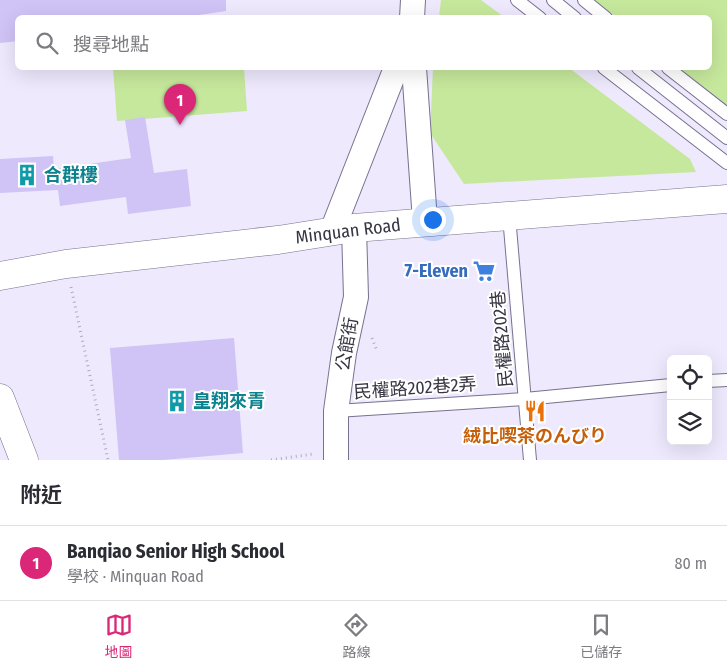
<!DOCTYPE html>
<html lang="zh-TW">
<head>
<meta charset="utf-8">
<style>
	:root { --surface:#fff; --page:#f2f2f3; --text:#2b2b33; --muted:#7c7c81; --line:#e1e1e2; --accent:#db2777 }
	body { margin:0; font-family:"Fira Sans Condensed","Noto Sans TC","Noto Sans JP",sans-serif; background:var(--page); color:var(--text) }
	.controls { position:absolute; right:15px; bottom:15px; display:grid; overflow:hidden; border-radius:8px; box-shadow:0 5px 20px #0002 }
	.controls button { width:45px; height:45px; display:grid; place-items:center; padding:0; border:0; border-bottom:1px solid var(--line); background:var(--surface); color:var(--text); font:25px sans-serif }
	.you { position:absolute; left:432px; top:219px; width:18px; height:18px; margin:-12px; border:4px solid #fff; border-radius:50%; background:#1a73e8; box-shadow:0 0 0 8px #1a73e833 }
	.badge { display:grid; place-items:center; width:32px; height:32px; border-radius:50%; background:var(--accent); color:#fff; font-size:16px; font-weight:700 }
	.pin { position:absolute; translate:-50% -41px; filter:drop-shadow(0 1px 2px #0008) }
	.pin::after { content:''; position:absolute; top:26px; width:18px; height:15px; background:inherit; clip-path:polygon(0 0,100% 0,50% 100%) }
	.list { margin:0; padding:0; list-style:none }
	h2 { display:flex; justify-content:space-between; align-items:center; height:65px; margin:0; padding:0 20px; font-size:21px }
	h2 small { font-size:16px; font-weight:400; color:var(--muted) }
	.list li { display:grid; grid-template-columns:32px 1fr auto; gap:15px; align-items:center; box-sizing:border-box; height:75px; padding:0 20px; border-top:1px solid var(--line) }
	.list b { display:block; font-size:19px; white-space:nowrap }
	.list p { margin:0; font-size:16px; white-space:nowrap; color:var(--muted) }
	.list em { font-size:16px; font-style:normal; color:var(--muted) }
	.icon { flex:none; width:28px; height:28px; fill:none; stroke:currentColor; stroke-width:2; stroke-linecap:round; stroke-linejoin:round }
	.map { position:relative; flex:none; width:727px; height:460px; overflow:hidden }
	.search { position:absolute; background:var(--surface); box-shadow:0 5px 20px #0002; left:15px; right:15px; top:15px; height:55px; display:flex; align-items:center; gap:12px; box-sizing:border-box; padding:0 18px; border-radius:8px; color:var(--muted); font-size:19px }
	.sheet { height:140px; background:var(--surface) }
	nav { display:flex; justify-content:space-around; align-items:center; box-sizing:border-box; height:70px; border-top:1px solid var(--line); background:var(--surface); font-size:14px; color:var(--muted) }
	nav a { display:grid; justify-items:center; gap:2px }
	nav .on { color:var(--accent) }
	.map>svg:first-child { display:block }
	.green { fill:#c6e89c }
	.building { fill:#d0c3f6 }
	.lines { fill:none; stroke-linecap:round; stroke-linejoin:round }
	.service-casing { stroke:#78718f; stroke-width:14 }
	.minor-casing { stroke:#78718f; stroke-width:26 }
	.secondary-casing { stroke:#78718f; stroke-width:29 }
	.primary-casing { stroke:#78718f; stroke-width:29 }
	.path { stroke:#afabbd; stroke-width:3; stroke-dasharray:1 4; stroke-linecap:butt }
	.service { stroke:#fff; stroke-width:12 }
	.minor { stroke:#fff; stroke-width:24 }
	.secondary { stroke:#fff; stroke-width:28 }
	.primary { stroke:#fff; stroke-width:28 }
	.labels { text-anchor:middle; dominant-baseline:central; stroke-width:4; stroke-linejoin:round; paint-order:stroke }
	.culture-label { font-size:18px; font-weight:bold; fill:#0d838f; stroke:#fff; text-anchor:start }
	.street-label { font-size:18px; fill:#393643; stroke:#fff }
	.shop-label { font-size:18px; font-weight:bold; fill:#366cbe; stroke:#fff; text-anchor:end }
	.food-label { font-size:18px; font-weight:bold; fill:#c56008; stroke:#fff }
</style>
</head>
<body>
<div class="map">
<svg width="727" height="460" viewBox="0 0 727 460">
	<rect width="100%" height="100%" fill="#eee9fd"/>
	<g class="green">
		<path d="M441 0H481L504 17H439Z"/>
		<path d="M594 0H727V105L679 68H710V18L616 17Z"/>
		<path d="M113 68H244L247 111 117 121Z"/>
		<path d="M433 68H569L690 159 696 172 464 184 430 133Z"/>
	</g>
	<g class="building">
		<path d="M0 0H226V11L179 18H18V41L0 43Z"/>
		<path d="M145 117 154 173 187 169 191 206 128 214 126 197 60 206 58 190 0 193V159L53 156 54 169 131 158 125 120Z"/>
		<path d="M234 338 243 453 163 460H119L110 348Z"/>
	</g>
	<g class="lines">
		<g class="service-casing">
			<g id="service">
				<path d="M517 0 540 18"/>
				<path d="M553 0 575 18"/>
				<path d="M584 0 606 18"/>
				<path d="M604 68 727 163"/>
				<path d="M638 68 727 138"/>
				<path d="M668 68 727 114"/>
				<path d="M509 216 530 460"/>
				<path d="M708 381 727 380"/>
				<path d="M336 411 525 399 671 385"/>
			</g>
		</g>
		<g class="minor-casing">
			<g id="minor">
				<path d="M412 18 413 0"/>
				<path d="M414 68 425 221"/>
				<path d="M332 231 396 68"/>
				<path d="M336 460V411L344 353 356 297 354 228"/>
			</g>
		</g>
		<g class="secondary-casing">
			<path id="secondary" d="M0 276 66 264 278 240 354 228 727 199"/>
		</g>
		<g class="primary-casing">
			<path id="primary" d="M0 398 24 460"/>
		</g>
		<g class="path">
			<path d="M71 287 108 460"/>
			<path d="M372 338 377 351"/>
			<path d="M271 460 313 454"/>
		</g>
		<use href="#service" class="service"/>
		<use href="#minor" class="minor"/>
		<use href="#secondary" class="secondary"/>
		<use href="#primary" class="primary"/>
	</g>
	<defs>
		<g id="building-bare" transform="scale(1.725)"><path d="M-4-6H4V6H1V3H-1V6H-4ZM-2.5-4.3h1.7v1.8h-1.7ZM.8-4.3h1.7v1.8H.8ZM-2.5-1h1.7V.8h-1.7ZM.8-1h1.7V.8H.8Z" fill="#0f9aa8" stroke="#fff" stroke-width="2.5" paint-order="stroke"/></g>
		<g id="supermarket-bare" transform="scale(1.725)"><path d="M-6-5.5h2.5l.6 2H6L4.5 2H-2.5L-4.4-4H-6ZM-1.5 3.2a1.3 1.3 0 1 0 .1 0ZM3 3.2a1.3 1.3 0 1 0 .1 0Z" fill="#3f7fe0" stroke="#fff" stroke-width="2.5" paint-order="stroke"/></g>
		<g id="restaurant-bare" transform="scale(1.725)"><path d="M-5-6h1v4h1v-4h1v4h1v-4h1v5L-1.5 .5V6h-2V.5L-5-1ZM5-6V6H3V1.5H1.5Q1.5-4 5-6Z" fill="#e8710a" stroke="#fff" stroke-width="2.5" paint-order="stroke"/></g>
	</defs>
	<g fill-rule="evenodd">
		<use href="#building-bare" x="27" y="175"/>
		<use href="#supermarket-bare" x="484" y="271"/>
		<use href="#building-bare" x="177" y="401"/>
		<use href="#restaurant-bare" x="535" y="411"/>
	</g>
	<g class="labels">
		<g class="culture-label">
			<text x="44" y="175">合群樓</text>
			<text x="193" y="401">皇翔來青</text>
		</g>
		<g class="street-label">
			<text transform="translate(348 231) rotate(-7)">Minquan Road</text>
			<text transform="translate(502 339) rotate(-95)">民權路202巷</text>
			<text transform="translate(347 344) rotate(-80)">公館街</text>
			<text transform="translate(415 388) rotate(-4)">民權路202巷2弄</text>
		</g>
		<g class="shop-label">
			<text x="468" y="271">7-Eleven</text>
		</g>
		<g class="food-label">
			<text x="535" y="436">絨比喫茶のんびり</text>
		</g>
	</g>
</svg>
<div class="controls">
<button><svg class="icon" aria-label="locate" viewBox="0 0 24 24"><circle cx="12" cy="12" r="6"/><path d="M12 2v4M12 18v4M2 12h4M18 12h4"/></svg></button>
<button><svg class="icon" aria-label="layers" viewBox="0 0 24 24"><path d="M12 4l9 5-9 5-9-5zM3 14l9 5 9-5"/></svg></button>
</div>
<div class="you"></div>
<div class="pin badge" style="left:180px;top:125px">1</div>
<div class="search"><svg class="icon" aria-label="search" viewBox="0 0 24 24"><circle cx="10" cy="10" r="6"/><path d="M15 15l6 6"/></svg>搜尋地點</div>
</div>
<section class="sheet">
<h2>附近<small></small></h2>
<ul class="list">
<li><span class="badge">1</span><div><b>Banqiao Senior High School</b><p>學校 · Minquan Road</p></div><em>80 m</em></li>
</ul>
</section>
<nav>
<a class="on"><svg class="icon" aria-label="map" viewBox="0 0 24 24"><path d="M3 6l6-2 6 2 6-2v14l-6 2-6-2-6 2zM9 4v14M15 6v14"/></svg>地圖</a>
<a><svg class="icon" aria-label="directions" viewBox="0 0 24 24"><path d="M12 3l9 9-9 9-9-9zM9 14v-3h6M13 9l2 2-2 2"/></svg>路線</a>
<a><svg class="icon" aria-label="saved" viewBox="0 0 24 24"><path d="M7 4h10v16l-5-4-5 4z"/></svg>已儲存</a>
</nav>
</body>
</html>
